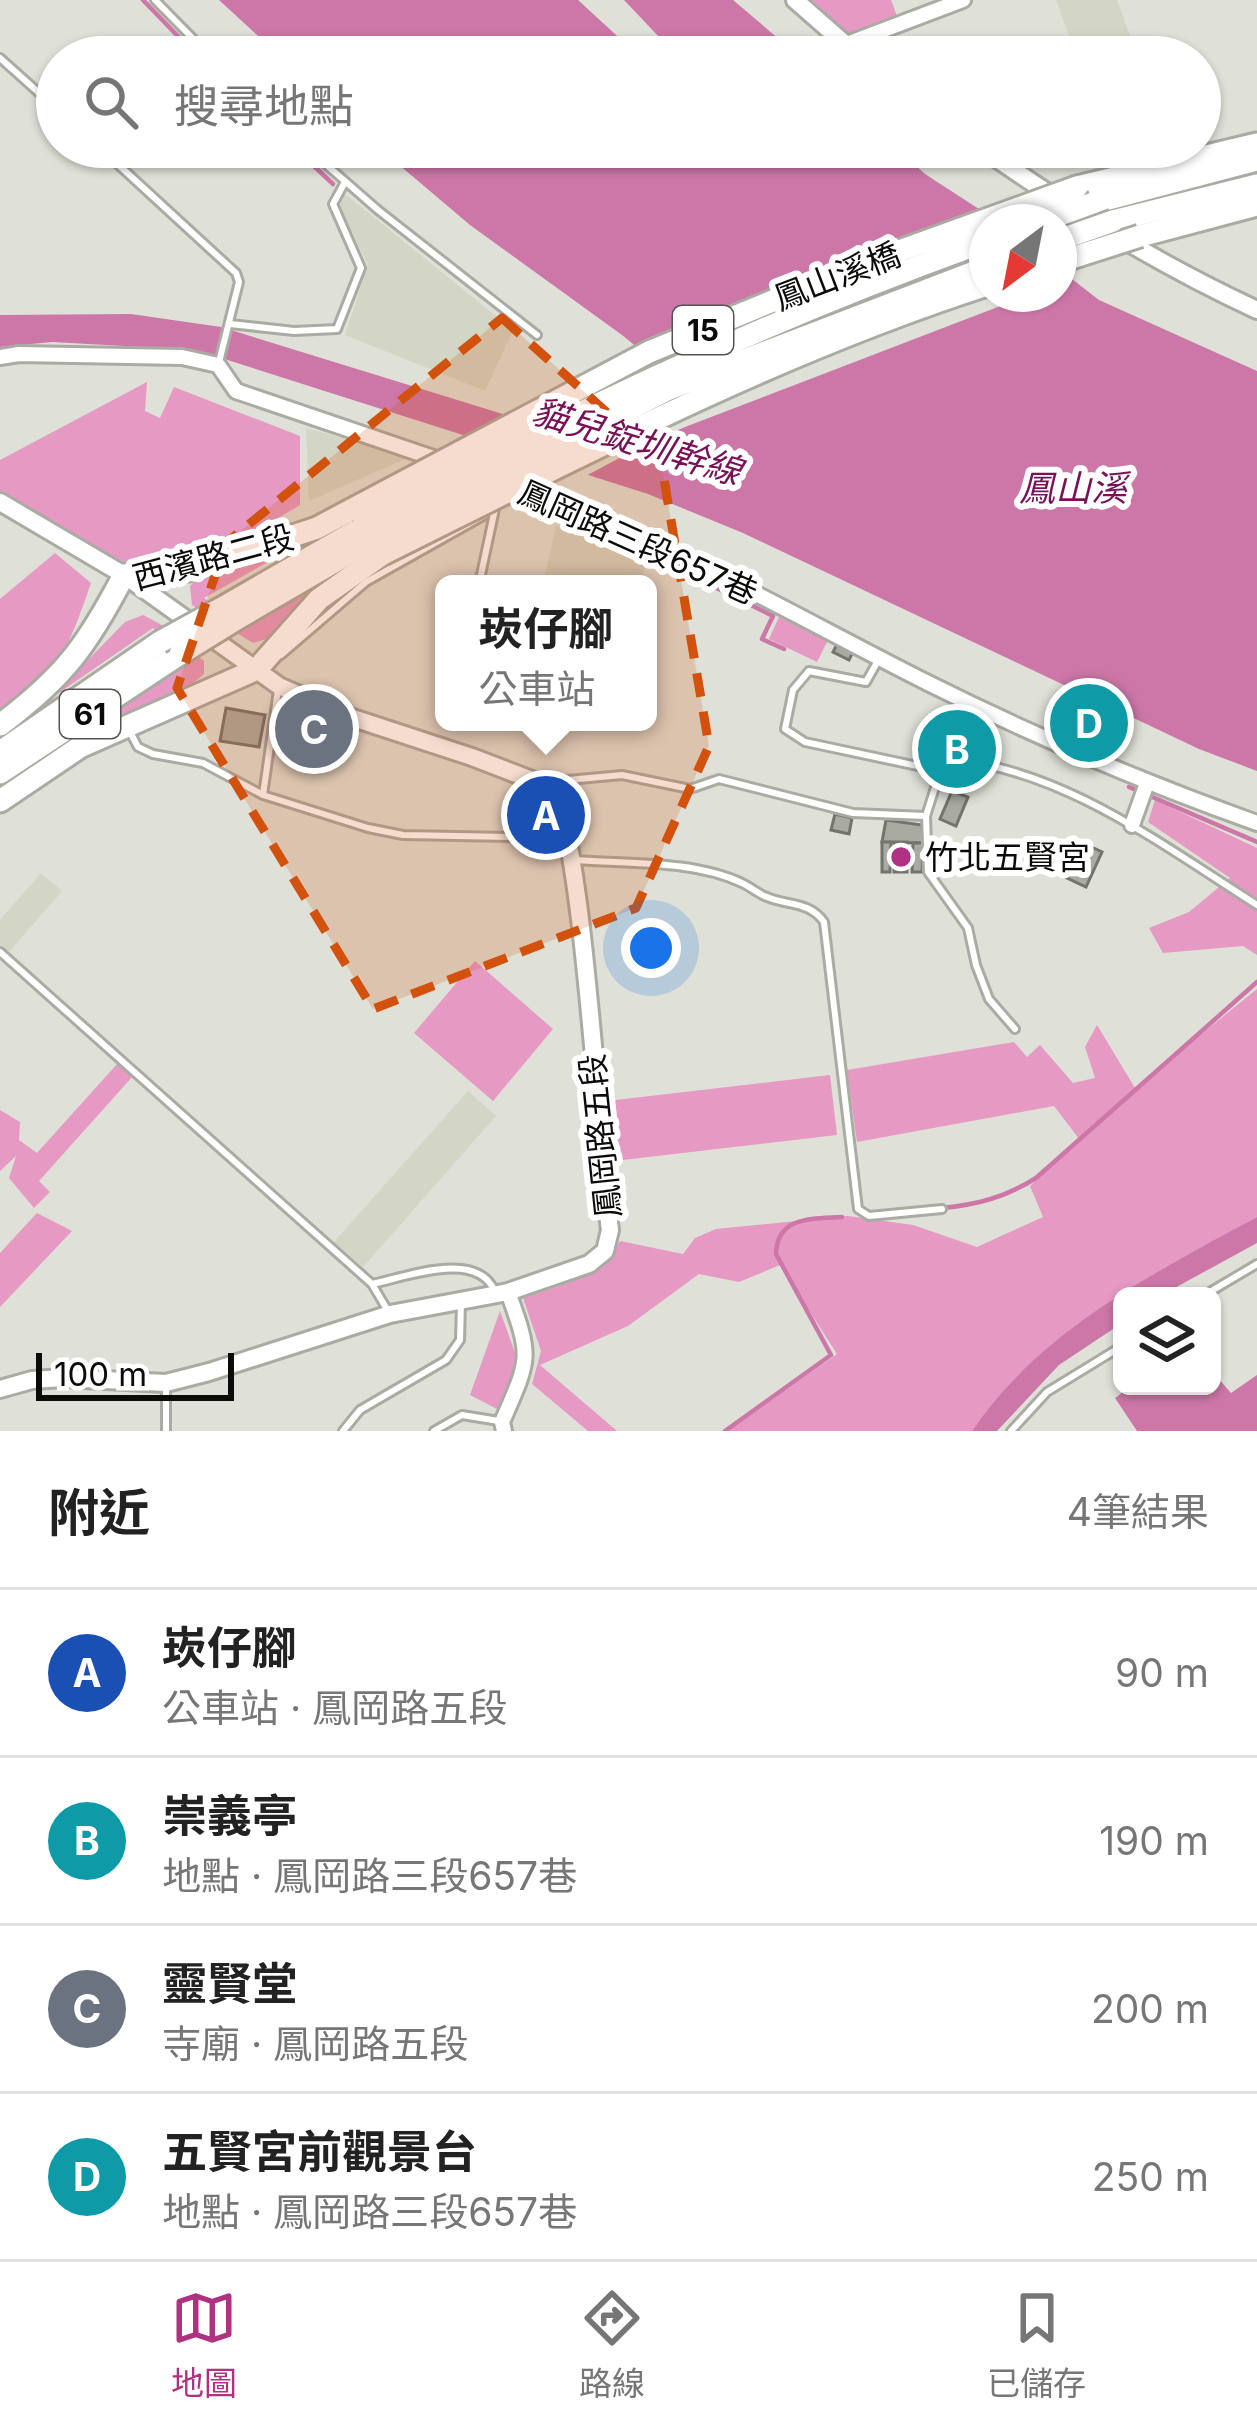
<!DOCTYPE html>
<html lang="zh-TW">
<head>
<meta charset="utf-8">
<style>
	:root { --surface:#fff; --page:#f2f2f2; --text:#222; --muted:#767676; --line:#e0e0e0; --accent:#af3282 }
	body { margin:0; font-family:Inter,"Noto Sans TC",sans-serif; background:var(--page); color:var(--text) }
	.controls { position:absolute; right:36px; bottom:36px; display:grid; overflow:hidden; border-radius:18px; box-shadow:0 3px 9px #0004 }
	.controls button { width:108px; height:108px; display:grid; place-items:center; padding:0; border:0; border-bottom:3px solid var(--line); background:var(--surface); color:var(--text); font:60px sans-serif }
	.compass { position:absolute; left:969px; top:204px; width:108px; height:108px; border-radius:50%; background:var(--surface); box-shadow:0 3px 9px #0004; rotate:212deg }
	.scale { position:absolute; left:36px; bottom:30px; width:198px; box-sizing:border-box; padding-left:12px; border:6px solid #0b0c09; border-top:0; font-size:33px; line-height:42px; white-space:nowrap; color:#0b0c09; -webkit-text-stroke:9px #fff; paint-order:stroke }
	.you { position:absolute; left:651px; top:948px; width:42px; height:42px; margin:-30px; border:9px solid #fff; border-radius:50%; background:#1a73e8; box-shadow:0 0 0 18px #1a73e833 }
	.badge { display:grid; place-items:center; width:78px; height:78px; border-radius:50%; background:var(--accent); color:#fff; font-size:39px; font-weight:700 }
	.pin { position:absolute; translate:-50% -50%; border:6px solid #fff; box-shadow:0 3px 12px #0006 }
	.popup { position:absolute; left:435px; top:575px; width:222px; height:156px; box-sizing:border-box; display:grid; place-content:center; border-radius:18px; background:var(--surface); filter:drop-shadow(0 3px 9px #0005); font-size:39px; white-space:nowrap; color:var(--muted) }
	.popup b { font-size:45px; color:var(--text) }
	.popup::after { content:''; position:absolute; left:50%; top:100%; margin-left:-24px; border:24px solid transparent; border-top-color:var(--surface) }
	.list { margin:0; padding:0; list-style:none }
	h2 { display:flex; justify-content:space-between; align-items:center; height:156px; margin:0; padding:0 48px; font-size:51px }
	h2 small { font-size:39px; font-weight:400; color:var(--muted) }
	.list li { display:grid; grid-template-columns:78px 1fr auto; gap:36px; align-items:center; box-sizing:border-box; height:168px; padding:0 48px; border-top:3px solid var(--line) }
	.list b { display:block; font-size:45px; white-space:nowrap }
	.list p { margin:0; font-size:39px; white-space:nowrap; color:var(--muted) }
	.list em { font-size:39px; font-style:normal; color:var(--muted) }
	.icon { flex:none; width:66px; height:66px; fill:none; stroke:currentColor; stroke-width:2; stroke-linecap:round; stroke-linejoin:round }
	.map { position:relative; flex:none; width:1257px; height:1431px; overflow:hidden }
	.search { position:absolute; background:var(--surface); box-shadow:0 3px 9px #0004; left:36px; right:36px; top:36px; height:132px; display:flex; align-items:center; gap:30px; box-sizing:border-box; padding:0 42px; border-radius:66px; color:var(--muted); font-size:45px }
	.sheet { height:828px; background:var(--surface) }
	nav { display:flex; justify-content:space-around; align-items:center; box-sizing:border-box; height:168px; border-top:3px solid var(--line); background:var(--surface); font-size:33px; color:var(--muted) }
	nav a { display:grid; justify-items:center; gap:6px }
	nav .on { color:var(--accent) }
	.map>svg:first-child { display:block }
	.built { fill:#d3d5c5 }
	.green { fill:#e699c3 }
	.water { fill:#cc77a7 }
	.pier { fill:#dfe0d7 }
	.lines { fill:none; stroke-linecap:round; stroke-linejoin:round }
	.stream { stroke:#cc77a7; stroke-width:4.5 }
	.building { fill:#a9aaa2; stroke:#73746d; stroke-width:3 }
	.service-casing { stroke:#aaaba3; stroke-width:12 }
	.minor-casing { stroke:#aaaba3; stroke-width:20 }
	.tertiary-casing { stroke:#aaaba3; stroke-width:22 }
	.primary-casing { stroke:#aaaba3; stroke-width:27 }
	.trunk-casing { stroke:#aaaba3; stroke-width:27 }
	.service { stroke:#fff; stroke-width:6 }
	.minor { stroke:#fff; stroke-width:14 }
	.tertiary { stroke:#fff; stroke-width:16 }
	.primary { stroke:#fff; stroke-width:21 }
	.trunk { stroke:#fff; stroke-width:21 }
	.primary-bridge-casing { stroke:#aaaba3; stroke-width:27; stroke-linecap:butt }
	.trunk-bridge-casing { stroke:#aaaba3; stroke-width:27; stroke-linecap:butt }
	.primary-bridge { stroke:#fff; stroke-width:21 }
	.trunk-bridge { stroke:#fff; stroke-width:21 }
	.marked { fill:#d2510c; fill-opacity:0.2; stroke:#d2510c; stroke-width:9; stroke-dasharray:24 15; stroke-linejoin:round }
	.poi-dot { fill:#af3282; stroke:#fff; stroke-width:4.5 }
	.labels { text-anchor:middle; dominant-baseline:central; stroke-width:12; stroke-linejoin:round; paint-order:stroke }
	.shield { fill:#fff; stroke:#545553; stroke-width:3 }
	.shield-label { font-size:30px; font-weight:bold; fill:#0b0c09 }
	.street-label { font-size:33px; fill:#0b0c09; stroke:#fff }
	.poi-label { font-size:33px; fill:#0b0c09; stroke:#fff; text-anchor:start }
	.water-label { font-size:36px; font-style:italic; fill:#781156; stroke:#fff }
</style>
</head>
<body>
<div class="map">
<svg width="1257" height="1431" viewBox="0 0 1257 1431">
	<rect width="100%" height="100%" fill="#dfe0d7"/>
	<g class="built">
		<path d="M1056 0H1117L1138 57H1077Z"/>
		<path d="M344 193 513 330 485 391 345 335 368 265 338 203Z"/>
		<path d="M306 428 410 457 309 501Z"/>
		<path d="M556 526 646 560 641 584H543Z"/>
		<path d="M41 873 62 891 7 954 0 947V920Z"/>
		<path d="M468 1091 496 1116 363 1267 334 1242Z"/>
	</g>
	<g class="green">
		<path d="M802 0H891L898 19 873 32 861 52Z"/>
		<path d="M147 382 145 411 160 418 174 387 300 436V505C255 533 177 573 123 561 99 556 26 506 0 491V460Z"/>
		<path d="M312 537 204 598 245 629 360 562 273 637 253 643 192 605 190 586 202 574Z"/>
		<path d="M55 553 91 583C68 649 61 672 0 711V599Z"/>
		<path d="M143 615 160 624 204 661V674L186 689 89 727 190 660 153 628 50 699 125 622Z"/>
		<path d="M779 617 828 640 817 662 769 639Z"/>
		<path d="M1155 800 1257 848V955L1243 946 1163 953 1149 928 1189 912 1230 878 1148 822Z"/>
		<path d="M475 961 553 1029 493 1101 414 1033Z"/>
		<path d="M1257 989V1217C1154 1274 1039 1331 972 1431H728L837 1354 780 1265 739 1282 699 1274 628 1326 540 1365 617 1431H588L532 1384 541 1351 523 1298C560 1285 600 1278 620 1241L683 1254 695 1238 716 1229 848 1216 913 1225 977 1247 1043 1217 1030 1186 1080 1140 1054 1106 857 1142 847 1070 1014 1042 1027 1057 1040 1045 1073 1083 1095 1078 1085 1047 1097 1025 1135 1088Z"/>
		<path d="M118 1063 133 1076 39 1181 50 1192 34 1208 9 1178 16 1156 0 1171V1110L20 1122 19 1140 37 1153Z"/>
		<path d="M830 1075 837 1135 614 1161 607 1101Z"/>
		<path d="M37 1213 72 1231 0 1307V1253Z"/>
		<path d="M500 1311 518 1361 499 1410 470 1395Z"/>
	</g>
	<g class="water">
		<path d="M219 0H578L640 57H281Z"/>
		<path d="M624 0H733L800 57H678Z"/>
		<path d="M378 147H896L925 174 999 222H987V294H1059V269L1099 300 1257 371V771L1199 749 743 533 648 494 196 350 52 342 0 347V315L131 314 221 327 629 453 716 412 622 335 470 225Z"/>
		<path d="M1257 1217V1243L1160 1296H1122V1323L1059 1365 997 1431H972C1039 1331 1154 1273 1257 1217Z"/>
		<path d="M1212 1371 1231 1393 1257 1375V1431H1137L1115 1398 1131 1386H1212Z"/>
	</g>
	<path class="pier" d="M987 222V294H1032L659 437 580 479 455 441 517 411 628 446 706 410 636 355Z"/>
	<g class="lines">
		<g class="stream">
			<path d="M143 0 198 57"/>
			<path d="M294 147 333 184"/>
			<path d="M519 505 648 554 773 616 762 639 784 649"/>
			<path d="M1129 787 1257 842"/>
			<path d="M941 1208C977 1205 1006 1197 1036 1178L1257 982"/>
			<path d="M725 1431 831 1355 776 1254C777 1216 812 1219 842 1217"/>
		</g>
	</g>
	<g class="building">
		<path d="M837 644 853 652 849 660 833 652Z"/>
		<path d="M226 708 265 715 259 747 220 741Z"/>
		<path d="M952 791 968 797 956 826 940 819Z"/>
		<path d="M835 814 852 818 849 834 831 830Z"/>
		<path d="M886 820 922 825 923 843 882 842Z"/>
		<path d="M882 842H891L890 872H882Z"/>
		<rect x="894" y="842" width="13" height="30"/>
		<path d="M913 843H923L922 872H912Z"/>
		<path d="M1083 843 1102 852 1086 887 1067 878Z"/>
	</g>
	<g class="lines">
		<g class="service-casing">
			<g id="service">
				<path d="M155 0 211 57"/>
				<path d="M0 58 57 109"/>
				<path d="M99 147 236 273 239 282 219 362"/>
				<path d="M306 147 378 210 537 335"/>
				<path d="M230 324 294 331 337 329 361 268 333 204 345 182"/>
				<path d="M479 584 495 509"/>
				<path d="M281 655 366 582 492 511"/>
				<path d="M880 657 866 682 809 671 793 690 785 729 805 742 941 771"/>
				<path d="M130 732 138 747 153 754 203 763 263 795 368 828 403 835 566 838"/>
				<path d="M550 787 557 781 622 775 690 789 719 779 853 813 926 816"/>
				<path d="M263 795 278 690"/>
				<path d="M576 860C628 864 694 860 742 883 751 887 758 894 767 897 788 906 809 901 824 922L858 1209 869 1216 942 1209"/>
				<path d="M0 952 372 1284 388 1311"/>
				<path d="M1015 1029 989 999 976 965 968 928 928 872 926 816 944 759C1059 766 1162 845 1257 905"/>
				<path d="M372 1284C406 1277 478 1249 495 1292"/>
				<path d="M1203 1296 1257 1264"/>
				<path d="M166 1431V1386"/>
				<path d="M343 1431 360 1410 446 1360 460 1340 461 1303"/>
				<path d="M434 1431 462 1415 499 1421"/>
				<path d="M1011 1431 1047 1392 1122 1346"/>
			</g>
		</g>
		<g class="minor-casing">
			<g id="minor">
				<path d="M844 45 963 0"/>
				<path d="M0 357 19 354 182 357 218 365 236 391 442 461"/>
				<path d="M514 486C659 536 791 614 928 683 1034 736 1145 783 1257 823"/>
				<path d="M1132 825 1147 783"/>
				<path d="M504 1431 502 1422C530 1358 532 1358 508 1292"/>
			</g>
		</g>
		<g class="tertiary-casing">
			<g id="tertiary">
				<path d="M795 0 860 57"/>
				<path d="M980 147C1068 209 1160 265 1257 310"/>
				<path d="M0 502 124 575 279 686 350 717 472 757 550 787C582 818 600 1161 610 1230L605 1251 589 1264 508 1292 390 1314 209 1372 166 1383 64 1378 32 1380 0 1389"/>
			</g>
		</g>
		<g class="primary-casing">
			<g id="primary">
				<path d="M1077 187 1257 144"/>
				<path d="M1140 236 1257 205"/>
				<path d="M0 725C64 677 87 646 124 575L189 570 317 528 347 512"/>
				<path d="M0 801 80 747 257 669 319 599 383 554"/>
			</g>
		</g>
		<g class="trunk-casing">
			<g id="trunk">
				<path d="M1093 203 1257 160"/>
				<path d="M1113 221 1257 185"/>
				<path d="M220 609 361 528"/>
				<path d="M235 620 372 540"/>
				<path d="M0 752 160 642"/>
				<path d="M0 773 180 654"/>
			</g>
		</g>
		<use href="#service" class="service"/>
		<use href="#minor" class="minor"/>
		<use href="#tertiary" class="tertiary"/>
		<use href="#primary" class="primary"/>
		<use href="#trunk" class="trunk"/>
		<g class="primary-bridge-casing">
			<g id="primary-bridge">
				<path d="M1059 262 1140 236"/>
				<path d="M347 512 649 352 855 267 1077 187"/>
				<path d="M383 554C580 456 776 353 987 285"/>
			</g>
		</g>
		<g class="trunk-bridge-casing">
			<g id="trunk-bridge">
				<path d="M1041 222 1093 203"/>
				<path d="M1059 240 1113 221"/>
				<path d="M361 528C418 492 479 463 539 433 685 360 834 296 987 241"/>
				<path d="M372 540 669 389 987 267"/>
				<path d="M160 642 220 609"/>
				<path d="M180 654 235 620"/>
			</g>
		</g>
		<use href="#primary-bridge" class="primary-bridge"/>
		<use href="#trunk-bridge" class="trunk-bridge"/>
	</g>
	<path class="marked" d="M502 318 661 461 709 746 636 908 373 1009 177 688 226 543Z"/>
	<circle class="poi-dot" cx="901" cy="857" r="12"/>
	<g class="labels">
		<g class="shield">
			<rect x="673" y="306" width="60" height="48" rx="9"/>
			<rect x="60" y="690" width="60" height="48" rx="9"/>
		</g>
		<g class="shield-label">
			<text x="703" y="330">15</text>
			<text x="90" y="714">61</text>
		</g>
		<g class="street-label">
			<text transform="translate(837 276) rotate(-21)">鳳山溪橋</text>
			<text transform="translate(638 542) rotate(24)">鳳岡路三段657巷</text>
			<text transform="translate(213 557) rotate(-15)">西濱路二段</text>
			<text transform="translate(600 1136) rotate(-96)">鳳岡路五段</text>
		</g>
		<g class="poi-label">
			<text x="925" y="857">竹北五賢宮</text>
		</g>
		<g class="water-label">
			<text transform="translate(637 441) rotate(17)">貓兒錠圳幹線</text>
			<text x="1073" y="488">鳳山溪</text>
		</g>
	</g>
</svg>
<div class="controls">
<button><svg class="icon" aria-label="layers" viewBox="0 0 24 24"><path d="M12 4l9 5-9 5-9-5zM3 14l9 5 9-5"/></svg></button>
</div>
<svg class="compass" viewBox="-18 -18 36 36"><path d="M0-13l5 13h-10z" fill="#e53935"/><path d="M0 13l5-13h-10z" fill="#767676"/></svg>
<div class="scale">100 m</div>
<div class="you"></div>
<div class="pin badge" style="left:546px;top:815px;background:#1a4fb4">A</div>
<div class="popup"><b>崁仔腳</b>公車站</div>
<div class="pin badge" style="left:957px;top:749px;background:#0f9aa8">B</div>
<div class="pin badge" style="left:314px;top:729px;background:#6b7280">C</div>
<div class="pin badge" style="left:1089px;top:723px;background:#0f9aa8">D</div>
<div class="search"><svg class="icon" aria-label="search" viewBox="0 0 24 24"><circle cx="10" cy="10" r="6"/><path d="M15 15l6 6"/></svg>搜尋地點</div>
</div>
<section class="sheet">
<h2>附近<small>4筆結果</small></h2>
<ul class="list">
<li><span class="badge" style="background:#1a4fb4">A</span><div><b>崁仔腳</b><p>公車站 · 鳳岡路五段</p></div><em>90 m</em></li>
<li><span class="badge" style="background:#0f9aa8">B</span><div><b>崇義亭</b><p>地點 · 鳳岡路三段657巷</p></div><em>190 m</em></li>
<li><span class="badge" style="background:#6b7280">C</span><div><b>靈賢堂</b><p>寺廟 · 鳳岡路五段</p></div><em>200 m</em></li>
<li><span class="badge" style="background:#0f9aa8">D</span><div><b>五賢宮前觀景台</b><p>地點 · 鳳岡路三段657巷</p></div><em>250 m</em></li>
</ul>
</section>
<nav>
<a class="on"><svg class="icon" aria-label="map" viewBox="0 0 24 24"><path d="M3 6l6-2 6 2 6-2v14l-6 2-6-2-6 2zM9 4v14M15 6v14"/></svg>地圖</a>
<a><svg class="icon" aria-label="directions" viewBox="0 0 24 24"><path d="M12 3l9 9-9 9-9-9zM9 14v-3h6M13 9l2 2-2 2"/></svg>路線</a>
<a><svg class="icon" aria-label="saved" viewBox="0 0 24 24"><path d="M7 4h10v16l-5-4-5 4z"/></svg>已儲存</a>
</nav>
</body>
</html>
